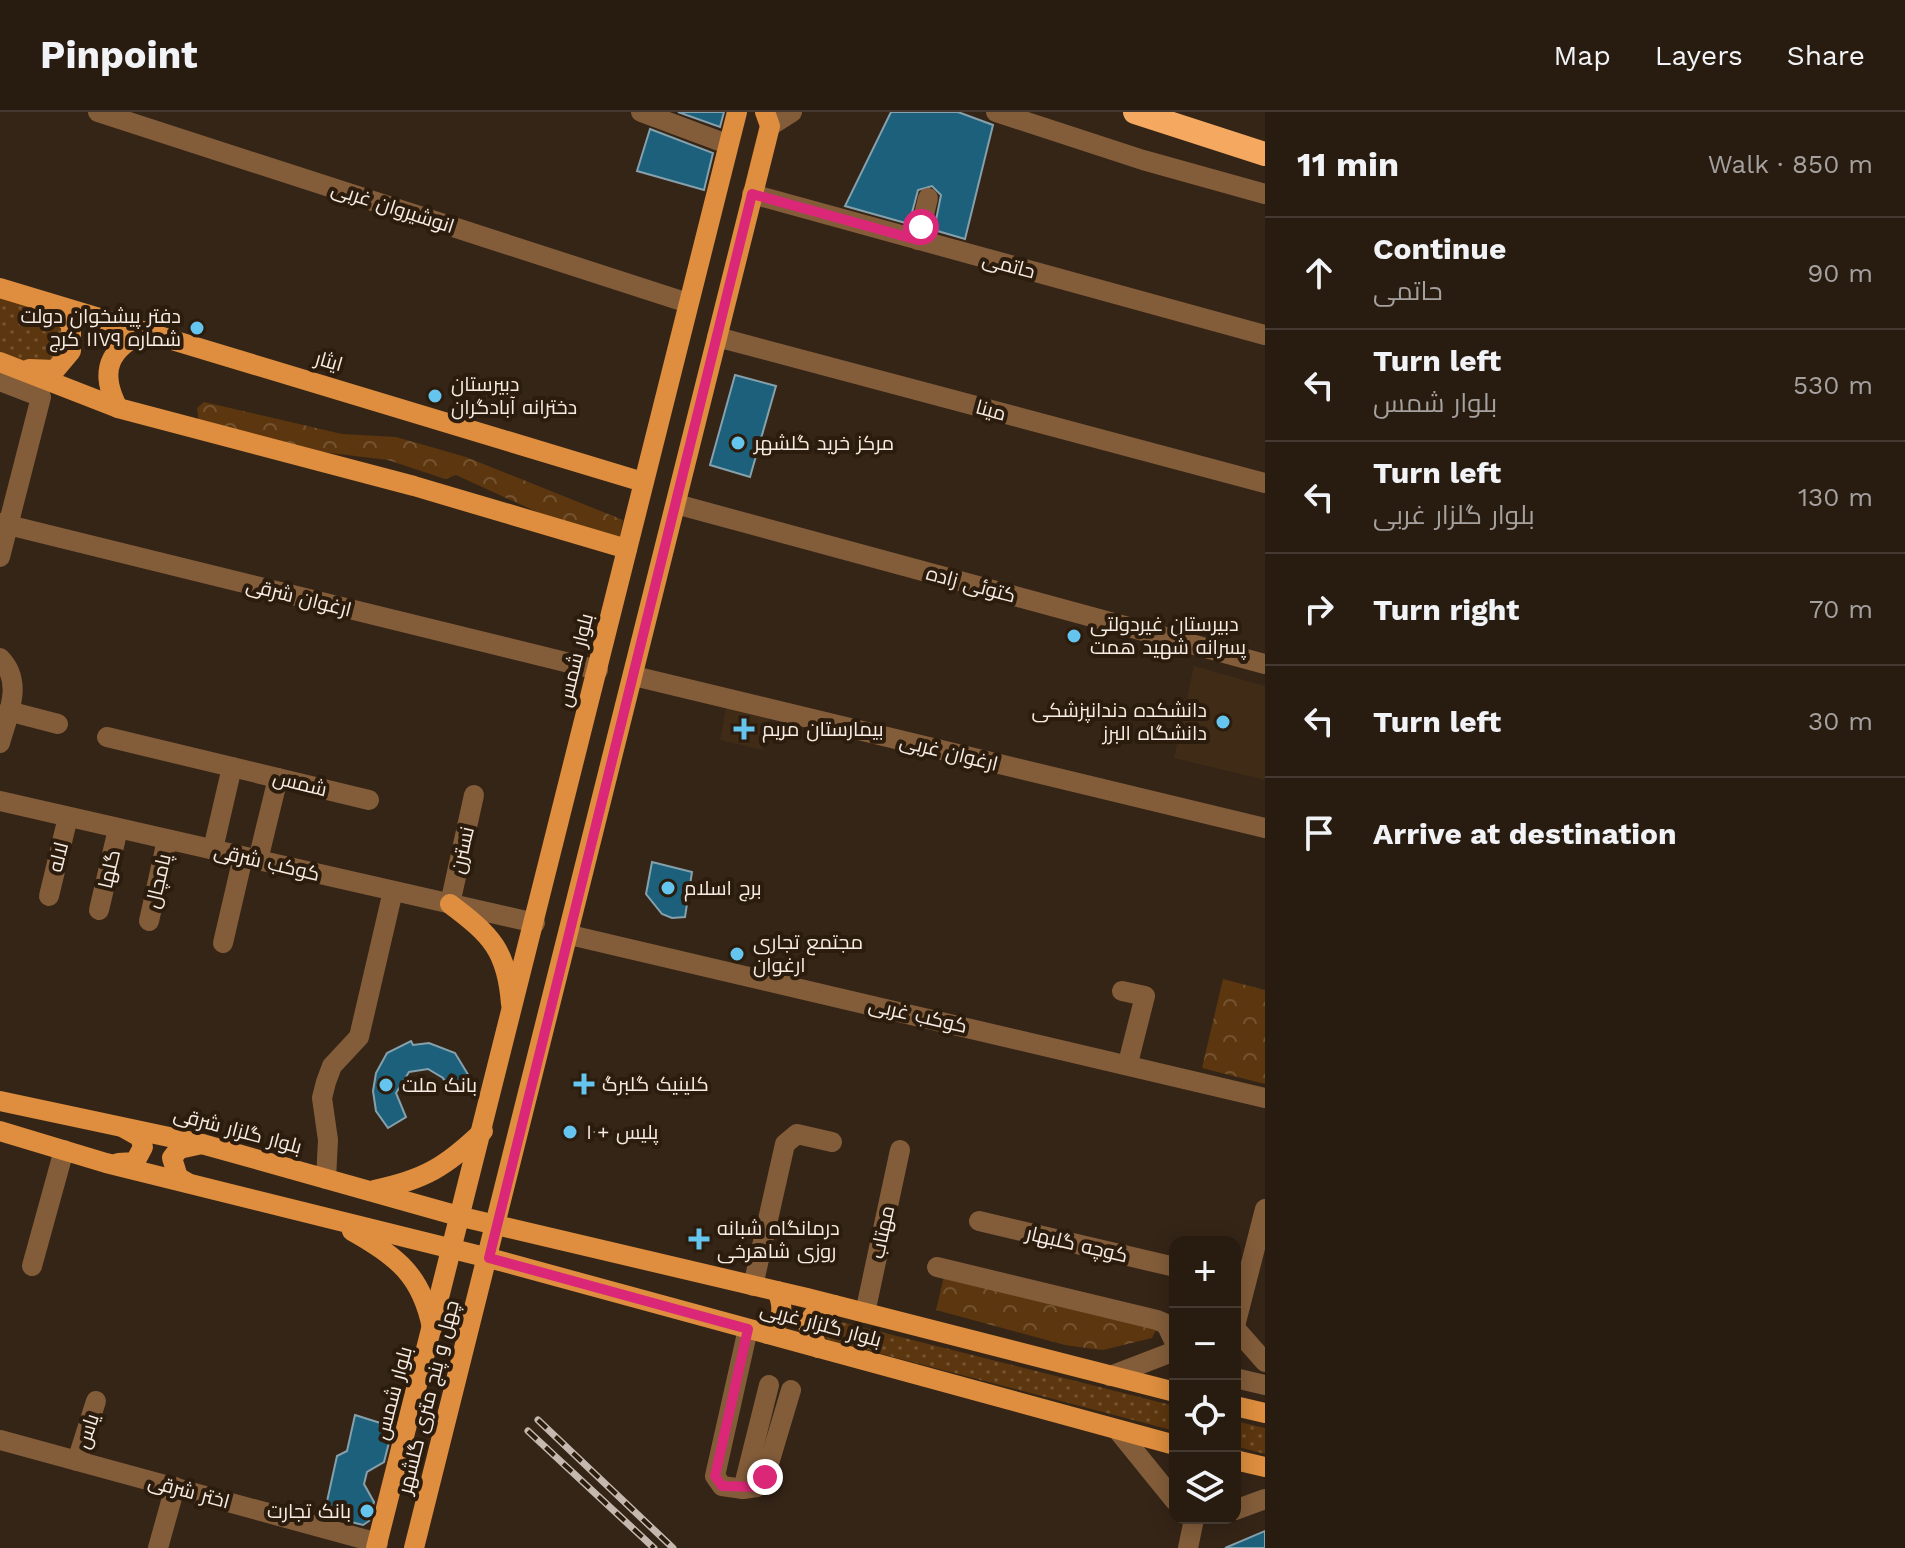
<!DOCTYPE html>
<html lang="en">
<head>
<meta charset="utf-8">
<style>
	:root { --surface:#281c11; --page:#30251a; --text:#f1f3f6; --muted:#a5a19f; --line:#443a31 }
	body { margin:0; font-family:"Work Sans",Cairo,sans-serif; background:var(--page); color:var(--text) }
	.controls { position:absolute; right:24px; bottom:24px; display:grid; overflow:hidden; border-radius:16px; box-shadow:0 4px 20px #0003 }
	.controls button { width:72px; height:72px; display:grid; place-items:center; padding:0; border:0; border-bottom:2px solid var(--line); background:var(--surface); color:var(--text); font:40px sans-serif }
	.stop { position:absolute; width:24px; height:24px; margin:-18px; border:6px solid #db2777; border-radius:50%; background:#fff }
	.stop.end { background:#db2777; border-color:#fff; box-shadow:0 2px 8px #0008 }
	.list { margin:0; padding:0; list-style:none }
	h2 { display:flex; justify-content:space-between; align-items:center; height:104px; margin:0; padding:0 32px; font-size:34px }
	h2 small { font-size:26px; font-weight:400; color:var(--muted) }
	.list li { display:grid; grid-template-columns:52px 1fr auto; gap:24px; align-items:center; box-sizing:border-box; height:112px; padding:0 32px; border-top:2px solid var(--line) }
	.list b { display:block; font-size:30px; white-space:nowrap }
	.list p { margin:0; font-size:26px; white-space:nowrap; color:var(--muted) }
	.list em { font-size:26px; font-style:normal; color:var(--muted) }
	.icon { flex:none; width:44px; height:44px; fill:none; stroke:currentColor; stroke-width:2; stroke-linecap:round; stroke-linejoin:round }
	.map { position:relative; flex:none; width:1265px; height:1436px; overflow:hidden }
	header { display:flex; align-items:center; gap:48px; box-sizing:border-box; height:112px; padding:0 40px; background:var(--surface); border-bottom:2px solid var(--line) }
	header strong { font-size:38px }
	nav { display:flex; gap:44px; margin-inline-start:auto; font-size:28px }
	main { display:flex }
	aside { flex:1; background:var(--surface) }
	.map>svg:first-child { display:block }
	.built { fill:#402b17 }
	.grass { fill:url(#grass-dots) }
	.park { fill:url(#park-crowns) }
	.building { fill:#1c607b; stroke:#86a0ac; stroke-width:2 }
	.lines { fill:none; stroke-linecap:round; stroke-linejoin:round }
	.minor { stroke:#835d3a; stroke-width:20 }
	.major { stroke:#de8e3e; stroke-width:20 }
	.highway { stroke:#f4a860; stroke-width:24 }
	.rail-casing { stroke:#c5b8ae; stroke-width:7 }
	.rail { stroke:#2b1c0d; stroke-width:4; stroke-dasharray:12; stroke-linecap:butt }
	.route { stroke:#db2777; stroke-width:10 }
	.poi-dot { fill:#65c5ee; stroke:#2b1c0d; stroke-width:3 }
	.labels { text-anchor:middle; dominant-baseline:central; stroke-width:8; stroke-linejoin:round; paint-order:stroke }
	.street-label { font-size:20px; fill:#f7ece3; stroke:#2b1c0d }
	.poi-label { font-size:20px; fill:#f7ece3; stroke:#2b1c0d; text-anchor:start }
</style>
</head>
<body>
<header>
<strong>Pinpoint</strong>
<nav><a>Map</a><a>Layers</a><a>Share</a></nav>
</header>
<main>
<div class="map">
<svg width="1265" height="1436" viewBox="0 0 1265 1436">
	<defs>
		<pattern id="grass-dots" width="8" height="8" patternUnits="userSpaceOnUse" patternTransform="scale(2)"><rect width="8" height="8" fill="#5c360e"/><path d="M2 2h.1M6 6h.1" fill="none" stroke="#745331" stroke-width="1.8" stroke-linecap="round"/></pattern>
		<pattern id="park-crowns" width="20" height="18" patternUnits="userSpaceOnUse" patternTransform="scale(2)"><rect width="20" height="18" fill="#5c360e"/><path d="M2 6a3 3 0 1 1 6 0M12 15a3 3 0 1 1 6 0" fill="none" stroke="#745331"/></pattern>
	</defs>
	<rect width="100%" height="100%" fill="#352517"/>
	<g class="built">
		<path d="M1194 554 1265 574V668L1174 646Z"/>
		<path d="M726 596 769 606 762 638 720 628Z"/>
	</g>
	<g class="grass">
		<path d="M0 181C30 190 52 196 66 226L57 247 27 250 0 241Z"/>
		<path d="M833 1208 1175 1294V1319L832 1229 824 1225 826 1210Z"/>
		<path d="M1235 1309 1265 1316V1342L1235 1334Z"/>
	</g>
	<g class="park">
		<path d="M204 290 342 322 396 325 466 345 623 408 619 430 559 410 456 363 445 367 388 348 306 338 199 311 197 296Z"/>
		<path d="M1223 867 1265 878V972L1202 956Z"/>
		<path d="M944 1164 1157 1216 1152 1226 1103 1238 1093 1237 1065 1233 936 1198Z"/>
	</g>
	<g class="building">
		<path d="M678 0H724L720 15Z"/>
		<path d="M891 0H958L993 13 965 127 934 118 941 83 932 74 918 78 909 112 845 94Z"/>
		<path d="M650 17 713 41 704 78 637 59Z"/>
		<path d="M735 263 776 274 750 365 710 353Z"/>
		<path d="M652 750 692 760 685 805 672 806 662 802 646 782Z"/>
		<path d="M411 929 413 933 429 931 455 941 472 969 449 979 443 966 428 957 409 960 396 981 406 1005 388 1016 376 999 373 979 376 961 387 941Z"/>
		<path d="M355 1303 393 1315 384 1350 367 1360 364 1372 374 1390 369 1409 363 1413 324 1403 337 1344 347 1339Z"/>
		<path d="M1265 1419V1436H1225Z"/>
	</g>
	<g class="lines">
		<g class="minor">
			<path d="M98 0 688 191"/>
			<path d="M641 0 727 32"/>
			<path d="M996 0 1143 48 1265 82"/>
			<path d="M770 14 792 0"/>
			<path d="M752 82 1265 223"/>
			<path d="M918 128 928 86"/>
			<path d="M717 225 1265 371"/>
			<path d="M0 269 41 285 0 445"/>
			<path d="M676 392 1265 552"/>
			<path d="M0 411 598 558"/>
			<path d="M0 546C24 570 8 602 0 631"/>
			<path d="M634 564 1265 716"/>
			<path d="M8 599 58 612"/>
			<path d="M107 625 369 688"/>
			<path d="M0 689 535 811"/>
			<path d="M213 737 232 655"/>
			<path d="M258 748 278 666"/>
			<path d="M49 784 68 705"/>
			<path d="M450 792 474 683"/>
			<path d="M99 798 118 717"/>
			<path d="M149 809 167 728"/>
			<path d="M570 823 1265 986"/>
			<path d="M223 831 243 745"/>
			<path d="M1122 879 1145 884 1128 951"/>
			<path d="M326 1067 328 1028 322 986 326 970 332 954 359 925 393 779"/>
			<path d="M979 1109 1175 1155"/>
			<path d="M32 1154 64 1038"/>
			<path d="M937 1155 1157 1208 1166 1212 1175 1231"/>
			<path d="M753 1174 785 1032 797 1022 832 1030"/>
			<path d="M865 1201 900 1038"/>
			<path d="M1235 1214 1265 1097"/>
			<path d="M1235 1216 1265 1250"/>
			<path d="M748 1217 715 1364 722 1374 743 1377 757 1375 765 1365 791 1278"/>
			<path d="M1110 1264 1175 1239"/>
			<path d="M1235 1266 1265 1273"/>
			<path d="M1119 1320 1175 1389"/>
			<path d="M0 1328 378 1431"/>
			<path d="M77 1349 96 1289"/>
			<path d="M743 1377 769 1273"/>
			<path d="M1235 1398 1265 1387"/>
			<path d="M158 1436 175 1375"/>
			<path d="M1188 1436 1193 1412"/>
		</g>
		<g class="major">
			<path d="M0 176 643 370"/>
			<path d="M0 250 118 296 414 374 627 437"/>
			<path d="M29 257 55 258 71 239V212L53 196"/>
			<path d="M118 296C99 260 108 237 145 220"/>
			<path d="M450 792C491 823 507 838 511 892"/>
			<path d="M0 989 202 1032 462 1105 807 1186 1175 1280"/>
			<path d="M0 1019 106 1051 489 1146 1175 1333"/>
			<path d="M118 1051 135 1050 143 1035 140 1025 124 1016"/>
			<path d="M188 1071 178 1065 172 1046 179 1037 202 1032"/>
			<path d="M374 1078C424 1068 447 1054 483 1019"/>
			<path d="M352 1119C397 1144 422 1164 432 1216"/>
			<path d="M768 1222C782 1209 785 1197 777 1179"/>
			<path d="M818 1236 808 1214C813 1199 819 1197 834 1193"/>
			<path d="M1235 1294 1265 1301"/>
			<path d="M1235 1348 1265 1355"/>
			<path d="M376 1436 737 0"/>
			<path d="M414 1436 770 14 765 0"/>
		</g>
		<path class="highway" d="M1135 0 1265 42"/>
		<g class="rail-casing">
			<g id="rail">
				<path d="M538 1308 673 1436"/>
				<path d="M528 1319 654 1436"/>
			</g>
		</g>
		<use href="#rail" class="rail"/>
	</g>
	<g class="lines">
		<path class="route" d="M765 1365 757 1375 722 1374 715 1364 748 1217 489 1146 752 82 918 128 921 115"/>
	</g>
	<g class="poi-dot">
		<circle cx="197" cy="216" r="8"/>
		<circle cx="435" cy="284" r="8"/>
		<circle cx="738" cy="331" r="8"/>
		<circle cx="1074" cy="524" r="8"/>
		<circle cx="1223" cy="610" r="8"/>
		<path d="M740 605h8v8h8v8h-8v8h-8v-8h-8v-8h8z"/>
		<circle cx="668" cy="776" r="8"/>
		<circle cx="737" cy="842" r="8"/>
		<path d="M580 960h8v8h8v8h-8v8h-8v-8h-8v-8h8z"/>
		<circle cx="386" cy="973" r="8"/>
		<circle cx="570" cy="1020" r="8"/>
		<path d="M695 1115h8v8h8v8h-8v8h-8v-8h-8v-8h8z"/>
		<circle cx="367" cy="1399" r="8"/>
	</g>
	<g class="labels">
		<g class="street-label">
			<text transform="translate(393 95) rotate(18)">انوشیروان غربی</text>
			<text transform="translate(1009 153) rotate(15)">حاتمی</text>
			<text transform="translate(329 249) rotate(16)">ایثار</text>
			<text transform="translate(991 298) rotate(15)">مینا</text>
			<text transform="translate(971 472) rotate(15)">کتوئی زاده</text>
			<text transform="translate(299 485) rotate(14)">ارغوان شرقی</text>
			<text transform="translate(575 548) rotate(-76)">بلوار شمس</text>
			<text transform="translate(949 640) rotate(14)">ارغوان غربی</text>
			<text transform="translate(300 671) rotate(14)">شمس</text>
			<text transform="translate(462 738) rotate(-77)">نسترن</text>
			<text transform="translate(58 745) rotate(-76)">لاله</text>
			<text transform="translate(267 750) rotate(13)">کوکب شرقی</text>
			<text transform="translate(109 757) rotate(-77)">گلها</text>
			<text transform="translate(158 769) rotate(-77)">پامچال</text>
			<text transform="translate(918 903) rotate(13)">کوکب غربی</text>
			<text transform="translate(238 1018) rotate(15)">بلوار گلزار شرقی</text>
			<text transform="translate(882 1120) rotate(-78)">مهتاب</text>
			<text transform="translate(1077 1132) rotate(13)">کوچه گلبهار</text>
			<text transform="translate(821 1212) rotate(15)">بلوار گلزار غربی</text>
			<text transform="translate(393 1281) rotate(-75)">بلوار شمس</text>
			<text transform="translate(428 1285) rotate(-76)">چهل و پنج متری گلشهر</text>
			<text transform="translate(87 1319) rotate(-72)">یاس</text>
			<text transform="translate(189 1379) rotate(15)">اختر شرقی</text>
		</g>
		<g class="poi-label">
			<text x="181" y="204" text-anchor="end">دفتر پیشخوان دولت<tspan x="181" dy="23">شماره ۱۱۷۹ کرج</tspan></text>
			<text x="451" y="272">دبيرستان<tspan x="451" dy="23">دخترانه آبادگران</tspan></text>
			<text x="754" y="331">مرکز خرید گلشهر</text>
			<text x="1090" y="512">دبیرستان غیردولتی<tspan x="1090" dy="23">پسرانه شهید همت</tspan></text>
			<text x="1207" y="598" text-anchor="end">دانشکده دندانپزشکی<tspan x="1207" dy="23">دانشگاه البرز</tspan></text>
			<text x="762" y="617">بیمارستان مریم</text>
			<text x="684" y="776">برج اسلام</text>
			<text x="753" y="830">مجتمع تجاری<tspan x="753" dy="23">ارغوان</tspan></text>
			<text x="602" y="972">کلینیک گلبرگ</text>
			<text x="402" y="973">بانک ملت</text>
			<text x="586" y="1020">پلیس +۱۰</text>
			<text x="717" y="1116">درمانگاه شبانه<tspan x="717" dy="23">روزی شاهرخی</tspan></text>
			<text x="351" y="1399" text-anchor="end">بانک تجارت</text>
		</g>
	</g>
</svg>
<div class="controls">
<button>+</button>
<button>−</button>
<button><svg class="icon" aria-label="locate" viewBox="0 0 24 24"><circle cx="12" cy="12" r="6"/><path d="M12 2v4M12 18v4M2 12h4M18 12h4"/></svg></button>
<button><svg class="icon" aria-label="layers" viewBox="0 0 24 24"><path d="M12 4l9 5-9 5-9-5zM3 14l9 5 9-5"/></svg></button>
</div>
<div class="stop" style="left:921px;top:115px"></div>
<div class="stop end" style="left:765px;top:1365px"></div>
</div>
<aside>
<h2>11 min<small>Walk · 850 m</small></h2>
<ul class="list">
<li><svg class="icon" aria-label="ahead" viewBox="0 0 24 24"><path d="M12 20V5M6 11l6-6 6 6"/></svg><div><b>Continue</b><p>حاتمی</p></div><em>90 m</em></li>
<li><svg class="icon" aria-label="left" viewBox="0 0 24 24"><path d="M17 20v-9H6M10 6l-5 5 5 5"/></svg><div><b>Turn left</b><p>بلوار شمس</p></div><em>530 m</em></li>
<li><svg class="icon" aria-label="left" viewBox="0 0 24 24"><path d="M17 20v-9H6M10 6l-5 5 5 5"/></svg><div><b>Turn left</b><p>بلوار گلزار غربی</p></div><em>130 m</em></li>
<li><svg class="icon" aria-label="right" viewBox="0 0 24 24"><path d="M7 20v-9h11M14 6l5 5-5 5"/></svg><div><b>Turn right</b></div><em>70 m</em></li>
<li><svg class="icon" aria-label="left" viewBox="0 0 24 24"><path d="M17 20v-9H6M10 6l-5 5 5 5"/></svg><div><b>Turn left</b></div><em>30 m</em></li>
<li><svg class="icon" aria-label="arrive" viewBox="0 0 24 24"><path d="M6 21V4h12l-3 4 3 4H6"/></svg><div><b>Arrive at destination</b></div></li>
</ul>
</aside>
</main>
</body>
</html>
